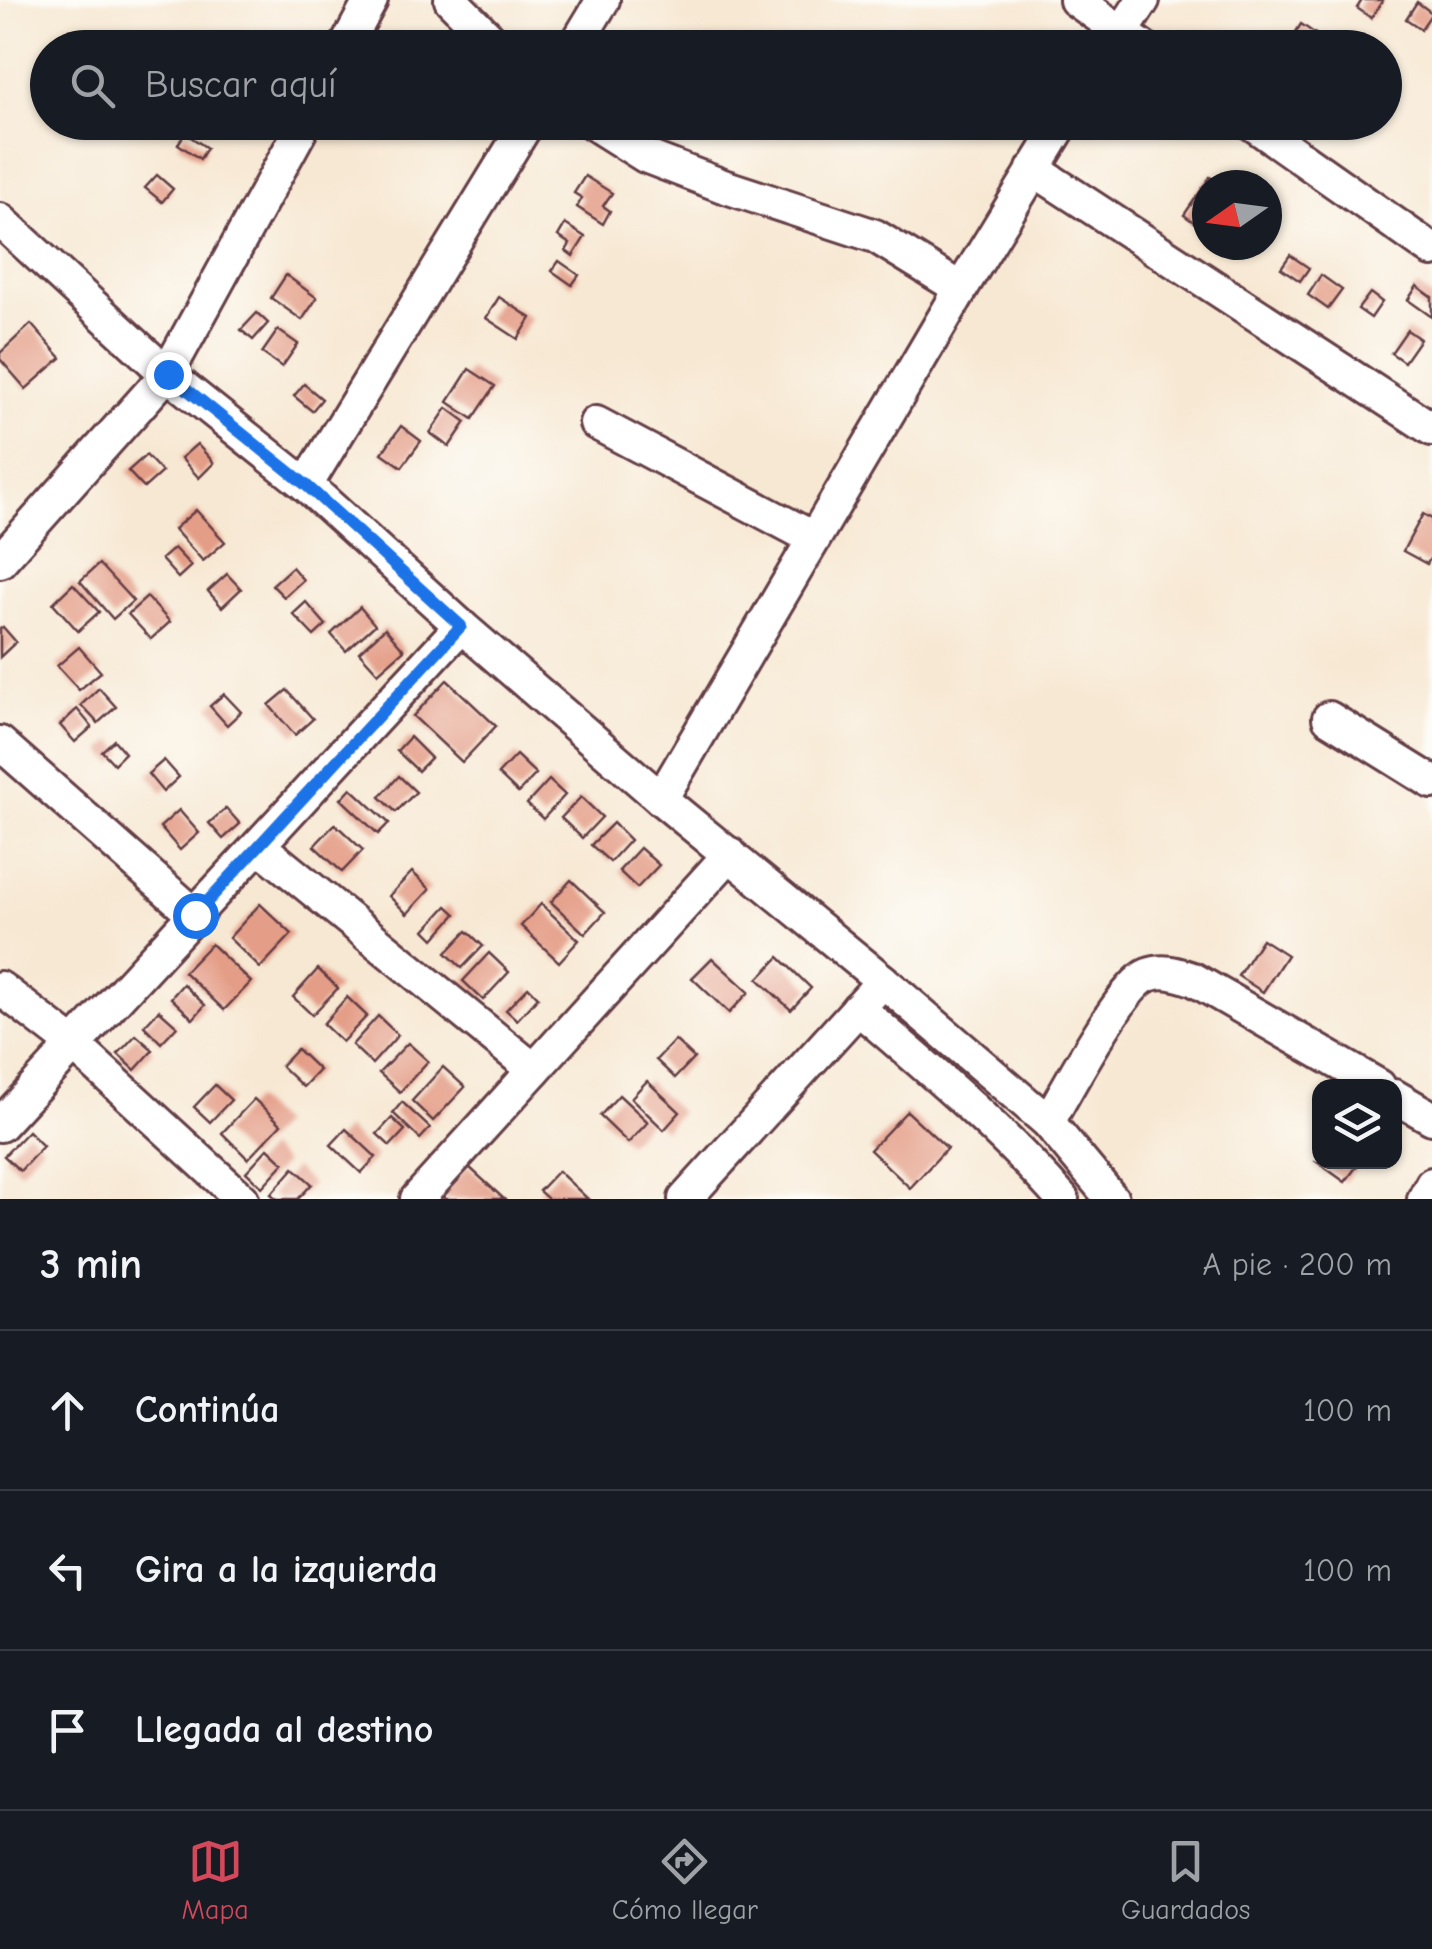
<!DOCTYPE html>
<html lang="es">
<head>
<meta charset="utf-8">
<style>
	:root { --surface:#171b24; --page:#20242c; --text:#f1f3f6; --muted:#9ea1a6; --line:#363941; --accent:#d1495b }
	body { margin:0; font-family:"Comic Neue",sans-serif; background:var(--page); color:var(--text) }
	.controls { position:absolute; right:30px; bottom:30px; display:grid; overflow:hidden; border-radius:20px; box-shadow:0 2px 8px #0004 }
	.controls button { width:90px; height:90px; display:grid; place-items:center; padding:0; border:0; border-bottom:2px solid var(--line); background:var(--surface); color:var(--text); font:50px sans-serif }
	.compass { position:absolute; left:1192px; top:170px; width:90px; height:90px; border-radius:50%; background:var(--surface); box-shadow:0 2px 8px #0004; rotate:256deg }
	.stop { position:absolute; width:30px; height:30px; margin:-22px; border:8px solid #1a73e8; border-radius:50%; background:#fff }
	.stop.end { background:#1a73e8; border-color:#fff; box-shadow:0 2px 10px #0008 }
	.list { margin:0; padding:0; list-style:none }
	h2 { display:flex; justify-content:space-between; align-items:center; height:130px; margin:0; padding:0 40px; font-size:42px }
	h2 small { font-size:32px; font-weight:400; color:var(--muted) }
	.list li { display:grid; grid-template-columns:65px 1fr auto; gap:30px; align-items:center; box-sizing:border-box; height:160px; padding:0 40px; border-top:2px solid var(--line) }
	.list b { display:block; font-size:38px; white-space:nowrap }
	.list em { font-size:32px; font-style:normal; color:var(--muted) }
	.icon { flex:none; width:55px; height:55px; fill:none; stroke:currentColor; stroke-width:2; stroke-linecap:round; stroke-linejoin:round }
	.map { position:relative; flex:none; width:1432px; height:1199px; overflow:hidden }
	.search { position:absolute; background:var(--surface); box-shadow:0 2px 8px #0004; left:30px; right:30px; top:30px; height:110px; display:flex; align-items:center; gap:25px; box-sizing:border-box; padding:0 35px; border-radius:55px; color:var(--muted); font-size:38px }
	.sheet { height:610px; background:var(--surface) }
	nav { display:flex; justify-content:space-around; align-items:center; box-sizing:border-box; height:140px; border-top:2px solid var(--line); background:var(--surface); font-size:28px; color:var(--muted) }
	nav a { display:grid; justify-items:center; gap:5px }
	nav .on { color:var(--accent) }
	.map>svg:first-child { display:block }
	.building { fill:#e49d87 }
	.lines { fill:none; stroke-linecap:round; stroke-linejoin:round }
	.minor-casing { stroke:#643d44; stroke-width:38 }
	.minor { stroke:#fff; stroke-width:32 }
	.route { stroke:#1a73e8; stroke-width:12 }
</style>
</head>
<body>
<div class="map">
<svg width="1432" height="1199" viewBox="0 0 1432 1199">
	<rect width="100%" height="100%" fill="#fdfcf7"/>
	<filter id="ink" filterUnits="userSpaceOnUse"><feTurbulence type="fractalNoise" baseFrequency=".01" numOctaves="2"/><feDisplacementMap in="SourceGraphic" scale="20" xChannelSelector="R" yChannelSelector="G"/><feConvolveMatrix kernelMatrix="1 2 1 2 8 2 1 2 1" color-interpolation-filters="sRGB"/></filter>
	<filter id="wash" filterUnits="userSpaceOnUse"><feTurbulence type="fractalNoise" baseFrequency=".0048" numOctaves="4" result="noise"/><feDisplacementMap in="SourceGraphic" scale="40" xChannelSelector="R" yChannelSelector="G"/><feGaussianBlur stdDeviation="2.25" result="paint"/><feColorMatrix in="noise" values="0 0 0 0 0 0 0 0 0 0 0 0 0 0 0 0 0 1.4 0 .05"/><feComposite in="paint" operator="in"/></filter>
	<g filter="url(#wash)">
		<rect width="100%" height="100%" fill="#f7e8d3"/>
		<g id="blocks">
			<g class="building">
				<path d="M1362 0H1383L1371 18 1357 8Z"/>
				<path d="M1417 2 1432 13 1421 29 1406 19Z"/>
				<path d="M1301 24 1323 39 1317 48H1286Z"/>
				<path d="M642 122H673L655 152 632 137Z"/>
				<path d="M185 133 207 148 200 159 178 144Z"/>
				<path d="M157 175 173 189 162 202 145 188Z"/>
				<path d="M585 176 612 193 603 206 610 211 603 224 577 207 582 198 574 193Z"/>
				<path d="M1210 177 1222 185H1207V223L1203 229 1184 215Z"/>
				<path d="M565 224 585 237 573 256 566 251 570 244 558 236Z"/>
				<path d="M1290 255 1309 268 1300 281 1281 268Z"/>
				<path d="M559 261 579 275 572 285 552 271Z"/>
				<path d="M286 275 317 298 302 320 271 298Z"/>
				<path d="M1321 275 1342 290 1328 309 1308 295Z"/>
				<path d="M1417 286 1432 297V317L1408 300Z"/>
				<path d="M1370 293 1382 302 1371 318 1358 309Z"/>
				<path d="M499 297 531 318 518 339 486 318Z"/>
				<path d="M257 313 268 323 253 340 241 330Z"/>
				<path d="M31 324 61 358 26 389 0 359V353Z"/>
				<path d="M278 330 298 344 282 367 262 353Z"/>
				<path d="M1407 330 1420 339 1404 362 1391 353Z"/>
				<path d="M469 369 495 386 473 419 448 402Z"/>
				<path d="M304 384 322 399 312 411 294 396Z"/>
				<path d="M447 408 466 422 449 447 430 433Z"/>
				<path d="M401 426 421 441 402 467 382 453Z"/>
				<path d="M197 444 214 463 199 478 181 458Z"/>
				<path d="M146 455 162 472 144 488 128 471Z"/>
				<path d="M196 510 225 542 203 561 174 529Z"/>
				<path d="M1423 514 1432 519V555L1427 564 1403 551Z"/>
				<path d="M174 548 191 566 178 578 161 559Z"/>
				<path d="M99 564 133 601 113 619 80 581Z"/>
				<path d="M292 567 303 580 284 597 272 585Z"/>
				<path d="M227 574 241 589 222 607 208 591Z"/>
				<path d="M73 584 99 612 78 631 53 603Z"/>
				<path d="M147 597 170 622 151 639 128 614Z"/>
				<path d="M306 602 326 625 314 636 293 614Z"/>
				<path d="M360 607 375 625 346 651 331 634Z"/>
				<path d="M3 627 16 642 0 657V629Z"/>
				<path d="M385 628 404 650 378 673 359 652Z"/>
				<path d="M79 647 101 672 79 690 57 666Z"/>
				<path d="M447 680 496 726 462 762 413 716Z"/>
				<path d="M99 688 116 707 98 723 81 705Z"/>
				<path d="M287 690 313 719 295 735 269 705Z"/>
				<path d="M224 694 241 712 227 725 210 706Z"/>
				<path d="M77 709 92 727 75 742 60 725Z"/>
				<path d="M410 737 431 758 418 771 397 751Z"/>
				<path d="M114 740 125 753 114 764 102 751Z"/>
				<path d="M516 755 536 774 518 793 498 774Z"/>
				<path d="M164 760 179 777 163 792 148 774Z"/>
				<path d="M399 776 416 792 396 812 380 797Z"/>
				<path d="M549 780 565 795 543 819 527 804Z"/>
				<path d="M351 788 389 823 378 834 341 799Z"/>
				<path d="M581 797 602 817 582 838 561 818Z"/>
				<path d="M226 808 240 824 223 839 209 823Z"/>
				<path d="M179 810 199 833 180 850 160 827Z"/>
				<path d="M613 823 630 840 610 862 591 845Z"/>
				<path d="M335 824 363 850 342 872 314 846Z"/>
				<path d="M640 848 659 865 637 888 619 871Z"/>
				<path d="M412 872 430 889 407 914 389 896Z"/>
				<path d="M571 880 605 912 585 934 551 902Z"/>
				<path d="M260 904 292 934 260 968 229 938Z"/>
				<path d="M541 904 579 940 559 962 521 926Z"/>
				<path d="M447 906 456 914 434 939 425 930Z"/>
				<path d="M467 931 483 946 462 968 446 953Z"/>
				<path d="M1262 939 1287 955 1263 992 1238 976Z"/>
				<path d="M211 944 251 982 224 1010 184 972Z"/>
				<path d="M489 953 509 972 483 1000 463 981Z"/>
				<path d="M779 957 811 988 791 1010 758 979Z"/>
				<path d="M712 958 749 992 729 1013 692 978Z"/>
				<path d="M318 969 338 988 312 1015 293 997Z"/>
				<path d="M183 984 205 1005 193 1019 171 998Z"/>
				<path d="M528 987 538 997 517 1020 506 1010Z"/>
				<path d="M347 997 367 1016 342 1042 323 1024Z"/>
				<path d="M159 1010 177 1026 161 1043 144 1026Z"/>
				<path d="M378 1016 398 1035 372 1064 352 1045Z"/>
				<path d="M136 1035 153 1050 135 1070 118 1054Z"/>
				<path d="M675 1040 694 1058 675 1078 656 1060Z"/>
				<path d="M408 1043 428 1061 400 1092 379 1073Z"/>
				<path d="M297 1049 319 1070 303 1087 281 1066Z"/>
				<path d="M443 1067 465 1087 433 1121 412 1101Z"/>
				<path d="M647 1081 680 1112 664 1130 631 1098Z"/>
				<path d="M215 1085 231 1100 210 1122 194 1107Z"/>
				<path d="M619 1095 648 1122 628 1143 600 1116Z"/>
				<path d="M254 1099 281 1124 248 1159 222 1133Z"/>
				<path d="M402 1102 430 1128 420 1139 393 1113Z"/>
				<path d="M907 1111 947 1148 910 1188 870 1150Z"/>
				<path d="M392 1118 405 1130 390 1146 377 1134Z"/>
				<path d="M346 1129 376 1157 361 1173 331 1145Z"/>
				<path d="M28 1131 43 1146 20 1171 4 1156Z"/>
				<path d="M268 1148 284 1163 262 1187 246 1172Z"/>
				<path d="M1317 1162H1360L1345 1182Z"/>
				<path d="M468 1166 504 1199H445L441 1195Z"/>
				<path d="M294 1168 312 1184 298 1199H277L271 1194Z"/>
				<path d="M558 1171 588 1199H548L539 1191Z"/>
			</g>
		</g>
	</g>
	<g filter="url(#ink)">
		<use href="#blocks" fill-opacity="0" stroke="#643d44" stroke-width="2.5"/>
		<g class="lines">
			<g class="minor-casing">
				<g id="minor">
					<path d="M451 0 499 48"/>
					<path d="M1076 0 1144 48"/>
					<path d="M345 48 371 0"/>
					<path d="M574 48 603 0"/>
					<path d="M1112 48 1143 0"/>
					<path d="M591 122 645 156 723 186 875 236 961 289"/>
					<path d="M1250 122 1432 250"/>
					<path d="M1033 169 1432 429"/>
					<path d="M0 220 167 374 306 485 461 626 661 799 883 981 1048 1122 1112 1199"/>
					<path d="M596 423 813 538"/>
					<path d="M306 485 528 122"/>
					<path d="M0 561 167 374 305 122"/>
					<path d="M1329 718 1432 782"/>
					<path d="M0 743 195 915"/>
					<path d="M661 799 961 289 1063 122"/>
					<path d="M259 846 534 1070"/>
					<path d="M0 988 74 1045 242 1199"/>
					<path d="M858 1008C929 1069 1000 1128 1062 1199"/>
					<path d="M1394 1096 1432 1118"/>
					<path d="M1048 1122C1065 1093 1122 985 1148 975 1164 969 1177 974 1193 979L1379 1086"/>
					<path d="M0 1125 461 626"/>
					<path d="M417 1199 730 854"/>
					<path d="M685 1199 883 981"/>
					<path d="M1424 1199 1432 1184"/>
				</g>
			</g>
			<use href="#minor" class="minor"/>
		</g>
	</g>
	<g class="lines" filter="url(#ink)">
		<path class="route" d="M168 374 306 485 461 626 195 915"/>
	</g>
</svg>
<div class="controls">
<button><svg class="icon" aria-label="layers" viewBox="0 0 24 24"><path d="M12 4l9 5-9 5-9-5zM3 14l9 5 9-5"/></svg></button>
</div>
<svg class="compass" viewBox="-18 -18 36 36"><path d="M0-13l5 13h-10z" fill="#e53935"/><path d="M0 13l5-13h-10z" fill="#9ea1a6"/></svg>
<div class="stop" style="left:195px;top:915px"></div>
<div class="stop end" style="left:168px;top:374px"></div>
<div class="search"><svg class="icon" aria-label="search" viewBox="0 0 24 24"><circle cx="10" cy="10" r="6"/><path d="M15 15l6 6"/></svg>Buscar aquí</div>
</div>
<section class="sheet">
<h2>3 min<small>A pie · 200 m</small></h2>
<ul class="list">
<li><svg class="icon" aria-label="ahead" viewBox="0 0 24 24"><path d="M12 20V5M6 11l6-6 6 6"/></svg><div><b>Continúa</b></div><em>100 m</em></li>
<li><svg class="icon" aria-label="left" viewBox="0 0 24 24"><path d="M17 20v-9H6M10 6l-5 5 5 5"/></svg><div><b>Gira a la izquierda</b></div><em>100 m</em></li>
<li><svg class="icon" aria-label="arrive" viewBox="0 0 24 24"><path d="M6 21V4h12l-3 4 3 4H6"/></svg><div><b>Llegada al destino</b></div></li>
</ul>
</section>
<nav>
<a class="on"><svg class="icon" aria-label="map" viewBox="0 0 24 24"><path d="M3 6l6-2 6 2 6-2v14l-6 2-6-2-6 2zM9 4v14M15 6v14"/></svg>Mapa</a>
<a><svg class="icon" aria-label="directions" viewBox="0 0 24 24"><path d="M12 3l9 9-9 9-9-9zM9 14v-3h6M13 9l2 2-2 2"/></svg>Cómo llegar</a>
<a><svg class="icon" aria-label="saved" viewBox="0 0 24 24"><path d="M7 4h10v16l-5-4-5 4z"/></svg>Guardados</a>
</nav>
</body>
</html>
